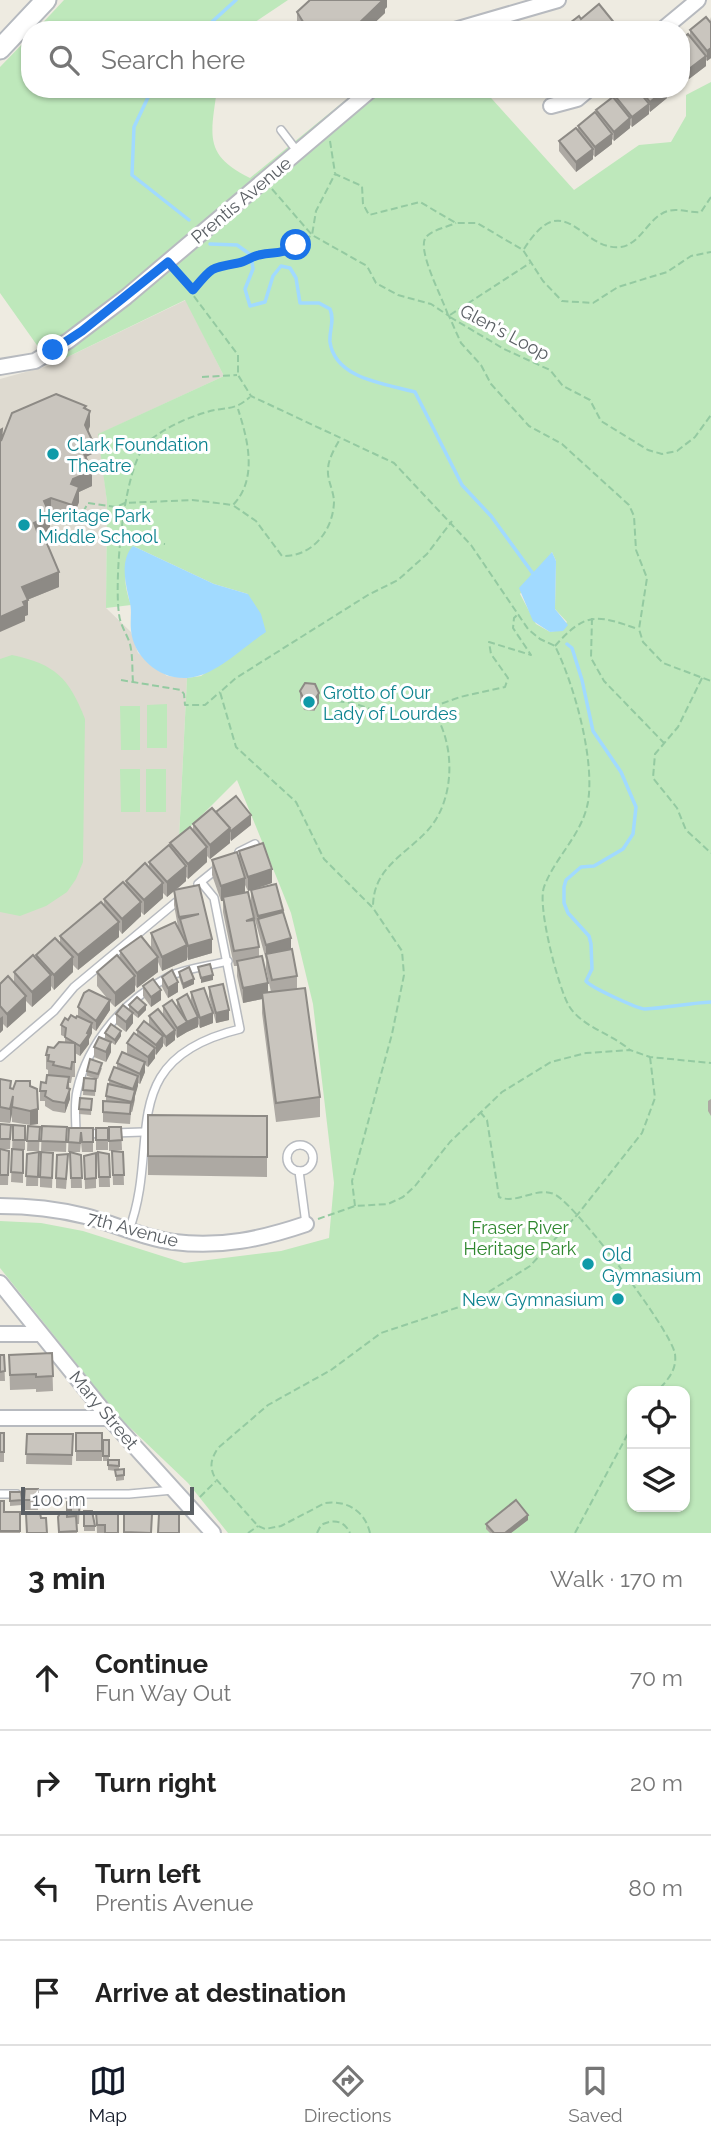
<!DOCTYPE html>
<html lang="en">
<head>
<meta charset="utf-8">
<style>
	:root { --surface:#fff; --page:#f2f2f2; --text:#222; --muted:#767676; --line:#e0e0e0; --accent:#111827 }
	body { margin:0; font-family:Raleway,sans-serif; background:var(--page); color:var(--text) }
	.controls { position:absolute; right:21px; bottom:21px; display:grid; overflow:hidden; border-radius:14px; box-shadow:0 2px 5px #0004 }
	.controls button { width:63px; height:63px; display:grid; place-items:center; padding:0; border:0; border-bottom:2px solid var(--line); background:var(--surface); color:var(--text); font:35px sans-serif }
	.scale { position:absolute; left:21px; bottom:18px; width:173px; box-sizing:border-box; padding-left:7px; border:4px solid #5a5f64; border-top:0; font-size:19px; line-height:24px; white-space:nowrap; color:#5a5f64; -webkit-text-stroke:5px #fff; paint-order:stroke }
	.stop { position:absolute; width:21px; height:21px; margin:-16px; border:5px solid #1a73e8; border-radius:50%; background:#fff }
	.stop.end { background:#1a73e8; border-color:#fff; box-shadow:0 2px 7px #0008 }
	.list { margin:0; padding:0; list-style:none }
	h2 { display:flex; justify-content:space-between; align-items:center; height:91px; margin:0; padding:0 28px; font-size:30px }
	h2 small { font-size:23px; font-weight:400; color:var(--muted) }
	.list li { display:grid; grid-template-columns:46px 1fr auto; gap:21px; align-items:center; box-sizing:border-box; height:105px; padding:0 28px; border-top:2px solid var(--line) }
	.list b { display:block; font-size:26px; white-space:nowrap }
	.list p { margin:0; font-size:23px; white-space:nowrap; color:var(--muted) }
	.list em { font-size:23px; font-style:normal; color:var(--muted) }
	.icon { flex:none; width:38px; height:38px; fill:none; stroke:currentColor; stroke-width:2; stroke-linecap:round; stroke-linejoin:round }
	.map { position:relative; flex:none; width:711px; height:1533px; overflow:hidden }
	.search { position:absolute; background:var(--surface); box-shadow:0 2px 5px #0004; left:21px; right:21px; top:21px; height:77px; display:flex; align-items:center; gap:18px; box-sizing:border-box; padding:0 24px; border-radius:28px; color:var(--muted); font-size:26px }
	.sheet { height:511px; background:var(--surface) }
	nav { display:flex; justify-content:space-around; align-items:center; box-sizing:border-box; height:98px; border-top:2px solid var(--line); background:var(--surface); font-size:19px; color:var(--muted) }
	nav a { display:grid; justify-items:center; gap:4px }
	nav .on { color:var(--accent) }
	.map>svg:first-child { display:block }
	.education { fill:#dedad0 }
	.green { fill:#bee8bb; fill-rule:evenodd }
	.water { fill:#a1daff }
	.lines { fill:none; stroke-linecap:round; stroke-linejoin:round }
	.stream { stroke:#a1daff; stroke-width:3.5 }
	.service-casing { stroke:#b7babf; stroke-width:10 }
	.minor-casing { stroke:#b7babf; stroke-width:18 }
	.secondary-casing { stroke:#b5b9bf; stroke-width:23 }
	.path { stroke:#94caa1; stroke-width:2; stroke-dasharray:7 3.5; stroke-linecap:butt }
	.service { stroke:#fff; stroke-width:7 }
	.minor { stroke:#fff; stroke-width:14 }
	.secondary { stroke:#fff; stroke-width:19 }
	.wall { fill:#ada9a3; fill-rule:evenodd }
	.shaded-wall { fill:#8d8a85 }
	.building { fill:#c9c5be; stroke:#8d8a85; stroke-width:2 }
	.route { stroke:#1a73e8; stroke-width:9 }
	.culture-dot { fill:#0f9aa8; stroke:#fff; stroke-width:2.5 }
	.labels { text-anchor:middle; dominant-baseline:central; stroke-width:6; stroke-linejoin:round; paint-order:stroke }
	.street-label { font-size:18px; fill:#5a5f64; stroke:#fff }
	.culture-label { font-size:18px; fill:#0d838f; stroke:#fff; text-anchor:start }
	.park-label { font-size:18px; fill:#2e872e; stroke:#fff }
</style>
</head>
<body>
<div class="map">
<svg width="711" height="1533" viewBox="0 0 711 1533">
	<rect width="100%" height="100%" fill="#eeebe1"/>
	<path class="education" d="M186 300 224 376 99 434 107 502 106 608 131 632 138 653 167 676 187 678 179 838 0 991V379L51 365Z"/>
	<g class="green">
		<path d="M64 0H288L243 30H36Z"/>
		<path d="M30 36V89H217C211 135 203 155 250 178L359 89H483L574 190 639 145 671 142 686 116V95L711 82V1533H228L188 1483 120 1418 0 1268V1221L41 1223 83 1231 184 1263 281 1251 329 1238 334 1183 313 1004 291 913 237 780 179 838 187 678 201 676 241 648 248 594 214 584 133 546C123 567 123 584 131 605L106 608 107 502 98 434 224 376 185 300 51 365 0 293V67ZM552 552 556 561 555 609 567 622 560 630 550 632 536 624 520 594ZM632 1391H685V1507H632Z"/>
		<path d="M12 655C55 664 69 678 85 719L83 862 76 879 67 892 46 906 20 916 0 912V659Z"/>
		<path d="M167 704V748H147V705Z"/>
		<path d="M120 706H140V750H121Z"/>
		<path d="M120 769H140V812H121Z"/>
		<rect x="146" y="769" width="20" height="43"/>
	</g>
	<g class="water">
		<path d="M133 546 214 584 248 594 261 614 266 632C243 647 215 677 187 678 160 680 133 657 131 630 130 621 132 611 130 603 126 585 119 561 133 546Z"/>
		<path d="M552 552 556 561 555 609 568 625 563 631 550 632 533 621 519 588Z"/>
	</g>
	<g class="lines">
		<g class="stream">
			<path d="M203 30 236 0"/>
			<path d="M152 89 134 127 132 175 189 220"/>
			<path d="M210 244 237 245 251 255 253 269 245 289 250 306 265 302 273 276 281 266 290 268 296 278 300 303H319L330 309C335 321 329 330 330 342 335 379 386 384 415 392L462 485 491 516 534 575"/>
			<path d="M567 644 572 648 582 680 593 731 621 772 636 807 633 834 623 849 594 866 581 867 566 880 564 887V903L568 913 589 936 591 944 592 969 586 981C590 987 638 1009 645 1009 667 1008 689 1003 711 1002"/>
		</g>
		<g class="service-casing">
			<g id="service">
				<path d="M281 130 297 151"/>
				<path d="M239 852 255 844"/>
				<path d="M198 884 219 867"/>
				<path d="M0 1057 54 1011 74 987 181 898"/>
				<path d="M76 1134C76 1120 74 1104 77 1091 88 1041 126 999 170 976 187 968 210 966 228 961"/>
				<path d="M84 1134 143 1132"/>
				<circle cx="300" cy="1158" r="13"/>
				<path d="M299 1171 306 1224"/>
				<path d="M129 1230C162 1143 112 1060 240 1029L214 898 201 882"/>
				<path d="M0 1494H17"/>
				<path d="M29 1494H129L173 1490"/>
			</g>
		</g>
		<g class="minor-casing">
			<g id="minor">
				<path d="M455 30 558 0"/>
				<path d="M662 30 698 0"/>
				<path d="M551 106 577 99 589 89"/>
				<path d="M0 367 35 361 68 341 126 297 372 89"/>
				<path d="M0 1206C30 1206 57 1209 85 1216 115 1224 143 1238 174 1242 220 1248 262 1239 306 1224"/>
				<path d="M0 1283 109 1418 213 1533"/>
				<path d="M0 1334H40"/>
				<path d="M0 1418H109"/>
			</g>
		</g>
		<g class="secondary-casing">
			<path id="secondary" d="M0 49 46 0"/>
		</g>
		<g class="path">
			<path d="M330 141 335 173"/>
			<path d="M272 189 312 235 367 266 376 283 398 295 431 304 449 316 461 343 481 365 491 384 529 426 562 444 629 505 634 516 636 550 647 578 639 629 643 642 663 663 711 681"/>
			<path d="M524 249C565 184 581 252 621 247 641 244 649 216 668 211 678 208 690 213 701 212L711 197"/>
			<path d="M175 271 238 355V375L251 396 394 463 471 545 528 629 540 639 555 646C574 684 595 759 588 802 582 835 555 857 544 887 537 906 558 987 569 1006 582 1027 612 1034 630 1050"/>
			<path d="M194 288 209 271 221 264 240 263 259 255H280L312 235 316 211 335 174 362 186 363 204 369 215 420 202 456 223H477L523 250 543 281 562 301 593 303 618 287 667 272 691 256 711 252"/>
			<path d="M448 315C443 299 416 249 426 237 432 230 447 227 456 223"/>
			<path d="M450 315 530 263"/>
			<path d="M450 317 504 349 550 370 563 386 590 400 601 421 648 450 662 454 677 451 695 437 711 415"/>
			<path d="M202 377 237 375"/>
			<path d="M234 506 256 521 282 556C312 557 333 531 334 502 334 491 327 480 328 470 328 459 335 448 340 439"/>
			<path d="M66 524 82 514 88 503 116 507 125 503 192 500 233 505C258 479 248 440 238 409"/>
			<path d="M122 540 165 544"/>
			<path d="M592 618 591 658 604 681 664 743"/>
			<path d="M555 646C586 611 597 615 638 629"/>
			<path d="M702 678 678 727 655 754 653 778 677 808 686 830 711 853"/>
			<path d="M121 680 181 690 184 694 185 705H205L220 692"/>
			<path d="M133 682C132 670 133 656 130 644 127 634 120 625 119 614 114 580 123 460 150 440 167 427 186 418 207 412 226 406 233 412 250 397"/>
			<path d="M327 700 353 703 379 712 431 708C456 741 456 799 428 830 404 856 373 868 373 907"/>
			<path d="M432 707 460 697 505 687 508 678 491 654 489 642 531 655 513 628 514 618 517 615"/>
			<path d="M480 1112 487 1120 499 1197C518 1205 537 1185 556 1195 578 1208 671 1330 675 1354 677 1370 668 1380 657 1391"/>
			<path d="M355 1206 352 1181 392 1034 404 975 402 951 373 908 324 859 296 802 236 747 220 692 236 678 368 595 398 580 427 554 452 521"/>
			<path d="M318 1219 355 1206 388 1204 403 1197 415 1186 450 1142 502 1092 551 1062 586 1053 630 1050 650 1057 711 1063"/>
			<path d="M200 1497 216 1481"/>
			<path d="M248 1533 258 1526"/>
			<path d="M317 1533 321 1525C333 1519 344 1520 350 1533"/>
			<path d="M370 1533C365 1511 347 1500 325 1503L281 1526 265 1529 258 1526 215 1478C209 1466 211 1459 218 1448L268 1405 331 1370 381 1333 471 1303 530 1266 578 1214 642 1133 655 1098 650 1057"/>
			<path d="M575 1533 632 1426"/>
		</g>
		<use href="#service" class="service"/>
		<use href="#minor" class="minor"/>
		<use href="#secondary" class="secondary"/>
	</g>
	<g class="wall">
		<path d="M387 0V7L385 9V13L367 30H299L297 26V12Z"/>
		<path d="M711 17V58L707 61 706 60V66L689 79 687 77V82L681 87V40L690 36V30L710 22Z"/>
		<path d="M624 89H678L671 96 667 92V98L650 112 649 110V114L632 127 630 125V128L614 141 612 139V144L595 157 593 155V159L576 172 559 151V141L578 130V126L596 114V110L615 100V96Z"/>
		<path d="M86 409 90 426 88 431 92 454 85 457 92 486 79 492V502L72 520 51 512 49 513 50 530 39 536 59 587 27 600 28 615 25 616V621L2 440Z"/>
		<path d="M300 691 319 703 314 711 304 710 300 701Z"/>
		<path d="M216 812 251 825 231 841 230 839V843L210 859 207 856V862L188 879 186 877V881L176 890 199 885 212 953 188 960 187 957V960L162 971 158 962V972L137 988 135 985V991L115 1007 110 1002V1010L96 1031 92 1028V1033L89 1039V1044L80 1056 75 1053V1077H72L71 1083H69L70 1099 65 1113 53 1111 45 1106V1101H40V1091L46 1083 48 1076V1070L46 1069V1055L54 1048 65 1042V1037L61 1035V1025L68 1020 76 1018 78 1016V1007L107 998 97 986V972L120 959V951L151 948V933L178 927 174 905V891L167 897 163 893V898L144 915 141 912V916L122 934 119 930V937L78 970 73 965V972L54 990 51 986V990L32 1007 26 1001V1011L7 1028 3 1024V1030L0 1033V984L14 983V972L36 958V955L60 943V936L104 906V899L126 885V881L149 868V862L170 847V843L193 830V824Z"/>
		<path d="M239 851 272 883 255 889 283 912 297 976V989L320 1097V1117L276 1122 262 1013V999L243 1003 237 976V966H234L223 912V901H221L212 875V860L239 858ZM245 885 248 891 251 890V905L266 960V969L271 992 268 993 259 957V947L254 920 245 892Z"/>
		<path d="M179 972 194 984 183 989 179 977Z"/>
		<path d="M162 977 178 992 168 998 162 987Z"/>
		<path d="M143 986 161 1000 151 1007 143 996Z"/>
		<path d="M209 987 229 1020 216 1023 209 997Z"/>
		<path d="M191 992 213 1023 200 1028 198 1024V1027L187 1032V1030V1032L177 1038 175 1034V1040L166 1047 163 1043V1046L156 1055 155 1054V1058L148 1067 145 1065V1072L140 1084 138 1083 135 1096V1100L132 1112H131L130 1124 103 1122V1101H106V1096L109 1085V1080L117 1068V1063L133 1057 127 1053V1043L137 1035V1030L149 1025V1016L163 1015V1006L177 1007V1000L191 1001Z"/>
		<path d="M129 1005 146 1010 138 1018 133 1014V1023L126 1032 116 1024V1014L129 1010Z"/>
		<path d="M105 1033 121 1036 115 1045 111 1042V1052L106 1062 94 1057V1047L109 1041 105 1038Z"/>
		<path d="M102 1068 98 1079 87 1076V1071Z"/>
		<path d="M84 1078 96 1079 95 1096 83 1095Z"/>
		<path d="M0 1079 13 1089 30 1086 38 1124 30 1125 12 1122V1114L10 1123 0 1122Z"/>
		<path d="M80 1098 92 1099 91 1115 79 1114Z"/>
		<path d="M711 1099V1116L708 1111V1101Z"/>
		<path d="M148 1115 267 1116V1177L148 1175Z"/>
		<path d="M0 1124 11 1125 10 1149H0Z"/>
		<path d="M13 1125 25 1126V1150H23V1183L11 1182Z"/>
		<path d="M28 1126 40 1127 39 1151H27Z"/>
		<path d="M42 1126 67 1127 66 1152 41 1151Z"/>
		<path d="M109 1127H121L122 1150 109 1151Z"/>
		<path d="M69 1128H93V1152H82L81 1142 80 1152H71L81 1155 82 1188H71L70 1152H68Z"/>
		<rect x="96" y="1128" width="12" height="22"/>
		<path d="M0 1149 9 1151 8 1185H0Z"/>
		<path d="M112 1151 123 1152 124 1185H113Z"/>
		<path d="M39 1152 38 1186H26L27 1154Z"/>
		<path d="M98 1152 109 1154 110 1187H99Z"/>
		<path d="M96 1153V1188L85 1189 84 1156Z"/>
		<path d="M53 1163 52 1188 40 1187V1177Z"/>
		<path d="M68 1164 66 1189 56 1188V1178Z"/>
		<path d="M52 1353 53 1391 36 1392V1389L10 1390 9 1355Z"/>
		<path d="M0 1355H4L5 1381H0Z"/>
		<rect x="0" y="1433" width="4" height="29"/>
		<rect x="76" y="1433" width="26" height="28"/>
		<path d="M27 1434H73L72 1465 26 1464Z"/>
		<path d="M103 1440H109V1460H119V1470L124 1469V1480L116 1481V1471L108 1470V1461H103Z"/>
		<path d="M25 1489H38V1510H24Z"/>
		<path d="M10 1492H21L22 1505 10 1506Z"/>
		<path d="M80 1500 79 1524H77V1533H58V1517L67 1512V1502Z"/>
		<path d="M0 1501 4 1512H20V1533H0Z"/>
		<path d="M84 1511 95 1526V1531H84Z"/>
		<path d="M96 1512 118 1533H97Z"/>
		<path d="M528 1520 511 1533H490L486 1529V1524Z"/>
	</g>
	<g class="shaded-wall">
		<path d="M383 0H387V7L385 9V13L367 30H352Z"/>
		<path d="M711 48V58L707 61V51Z"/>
		<path d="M706 56V66L689 79V69Z"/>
		<path d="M687 72V82L681 87V77Z"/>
		<path d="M666 89H667V98L650 112V102Z"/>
		<path d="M671 89H678L671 96Z"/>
		<path d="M649 104V114L632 127V117Z"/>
		<path d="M630 118V128L614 141V132Z"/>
		<path d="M612 134V144L595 157V147Z"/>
		<path d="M593 149V159L576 172V162Z"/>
		<path d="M90 411V426L85 439V425Z"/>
		<path d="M92 440V454L80 460V445Z"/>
		<path d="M92 471V486L79 492V502L72 520 71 484 73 479Z"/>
		<path d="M51 498V512L44 515V501Z"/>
		<path d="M50 515V530L34 538V523Z"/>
		<path d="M59 572V587L22 602V587Z"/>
		<path d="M28 600V615L25 616V621L0 632V617Z"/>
		<path d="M319 693V703L314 711V701Z"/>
		<path d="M251 815V825L231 841V831Z"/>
		<path d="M230 828V843L210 859V845Z"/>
		<path d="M207 847V862L188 879V864Z"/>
		<path d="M186 866V881L167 897V882Z"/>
		<path d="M272 869V883L248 891V877Z"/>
		<path d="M245 878V893L223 897V901H221V886Z"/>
		<path d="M163 883V898L144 915V900Z"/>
		<path d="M141 902V916L122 934V919Z"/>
		<path d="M283 910V925L258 919V931V916Z"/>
		<path d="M119 922V937L78 970V955Z"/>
		<path d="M291 938V953L266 954V960V945Z"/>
		<path d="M212 939V953L188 960V946Z"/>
		<path d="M187 945V960L162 971V957Z"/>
		<path d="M73 957V972L54 990V975Z"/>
		<path d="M158 957V972L137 988V973Z"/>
		<path d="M51 975V990L32 1007V992Z"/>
		<path d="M213 975V980L201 983V978Z"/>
		<path d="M135 976V991L115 1007V993Z"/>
		<path d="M194 979V984L183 989V984Z"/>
		<path d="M178 982V992L168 998V988Z"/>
		<path d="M268 983V997L262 993V999L243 1003V988Z"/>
		<path d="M161 990V1000L151 1007V997Z"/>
		<path d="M26 996V1011L7 1028V1014Z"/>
		<path d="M110 1000V1010L96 1031V1021Z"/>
		<path d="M146 1005V1010L138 1018V1013Z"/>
		<path d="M229 1010V1020L216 1023V1013Z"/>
		<path d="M133 1013V1023L126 1032V1022Z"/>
		<path d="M213 1013V1023L200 1028V1018Z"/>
		<path d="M3 1016V1030L0 1033V1018Z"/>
		<path d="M198 1017V1027L187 1032V1022Z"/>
		<path d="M187 1022V1032L177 1038V1028Z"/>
		<path d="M92 1023V1033L89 1039V1044L80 1056V1046Z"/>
		<path d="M175 1030V1040L166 1047V1037Z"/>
		<path d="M121 1031V1036L115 1045V1040Z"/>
		<path d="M163 1036V1046L156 1055V1045Z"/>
		<path d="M111 1042V1052L106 1062V1052Z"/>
		<path d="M155 1048V1058L148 1067V1057Z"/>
		<path d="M145 1062V1072L140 1084V1074Z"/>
		<path d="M138 1076V1086L135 1096 132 1112 133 1089Z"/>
		<path d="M69 1077 68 1096 70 1089V1099L65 1113V1103Z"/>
		<path d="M13 1096 12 1114 10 1123V1109Z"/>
		<path d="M38 1109V1124L30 1125V1111Z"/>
		<path d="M528 1515V1520L511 1533H505Z"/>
	</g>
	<g class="building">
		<path d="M310 0H383L352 30H308L297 12Z"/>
		<path d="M599 4 616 25 611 30H591L585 23 590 30 562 29 579 16 581 19Z"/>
		<path d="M706 17 711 23V48L707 51 690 30Z"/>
		<path d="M688 34 706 56 689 69 681 60V40Z"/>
		<path d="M681 65 687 72 681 77Z"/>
		<path d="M624 89H637L649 104 632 117 615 96Z"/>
		<path d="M640 89H666L650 102Z"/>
		<path d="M613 97 630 118 614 132 596 110Z"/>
		<path d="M595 112 612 134 595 147 578 126Z"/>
		<path d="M576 128 593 149 576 162 559 141Z"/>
		<path d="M56 394 86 406 84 408 90 411 85 425 92 440 80 445 92 471 73 479 71 484 79 487 72 505 51 498 44 501 50 515 34 523 39 536 43 534 59 572 22 587 28 600 23 602 25 606 0 617V430L2 429 1 441 12 413Z"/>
		<path d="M305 683 315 684 319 693 314 701 304 700 300 691Z"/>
		<path d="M236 796 251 815 231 831 216 812Z"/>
		<path d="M212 808 230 828 210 845 193 824Z"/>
		<path d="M190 827 207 847 188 864 170 843Z"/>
		<path d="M263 843 272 869 248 877 239 851Z"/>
		<path d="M169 845 186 866 167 882 149 862Z"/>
		<path d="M237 852 245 878 221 886 212 860Z"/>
		<path d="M145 863 163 883 144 900 126 881Z"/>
		<path d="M123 882 141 902 122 919 104 899Z"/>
		<path d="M276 884 283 910 258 916 251 890Z"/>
		<path d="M199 885 212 939 188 946 180 919 199 914 179 917 174 890Z"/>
		<path d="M248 892 254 918 246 921 254 920 259 947 234 951 223 897Z"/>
		<path d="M101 902 119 922 78 955 60 936Z"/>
		<path d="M283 912 291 938 266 945 258 919Z"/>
		<path d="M175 922 187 945 162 957 151 933Z"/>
		<path d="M141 936 158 957 137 973 120 951Z"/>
		<path d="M55 938 73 957 54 975 36 955Z"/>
		<path d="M292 949 297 976 272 980 266 954Z"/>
		<path d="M33 955 51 975 32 992 14 972Z"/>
		<path d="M117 955 135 976 115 993 97 972Z"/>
		<path d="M262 956 268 983 243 988 237 961Z"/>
		<path d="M210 964 213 975 201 978 198 967Z"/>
		<path d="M189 967 194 979 183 984 179 972Z"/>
		<path d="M172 970 178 982 168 988 162 977Z"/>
		<path d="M8 976 26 996 7 1014 0 1006V984Z"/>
		<path d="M153 979 161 990 151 997 143 986Z"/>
		<path d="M223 984 229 1010 216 1013 209 987Z"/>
		<path d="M204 988 213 1013 200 1018 191 992Z"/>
		<path d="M305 988 320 1097 276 1103 262 993Z"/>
		<path d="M89 990 110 1000 96 1021 78 1007 84 993Z"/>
		<path d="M187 994 198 1017 187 1022 177 1000Z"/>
		<path d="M137 997 146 1005 138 1013 129 1005Z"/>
		<path d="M172 1000 187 1022 177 1028 163 1006Z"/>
		<path d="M123 1005 133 1013 126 1022 116 1014Z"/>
		<path d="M158 1009 175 1030 166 1037 149 1016Z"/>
		<path d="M71 1015 76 1018 77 1016 92 1023 87 1033 89 1034 80 1046 65 1037 66 1028 61 1025 65 1018 68 1020Z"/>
		<path d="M144 1021 163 1036 156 1045 137 1030Z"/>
		<path d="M111 1024 121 1031 115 1040 105 1033Z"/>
		<path d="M134 1033 155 1048 148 1057 127 1043Z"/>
		<path d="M99 1037 111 1042 106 1052 94 1047Z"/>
		<path d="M59 1042 75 1043V1062H72L71 1069 53 1065 54 1062 48 1061 49 1055H46L48 1047 54 1048Z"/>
		<path d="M122 1052 145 1062 140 1074 117 1063Z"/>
		<path d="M90 1059 102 1063 98 1074 87 1071Z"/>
		<path d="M114 1067 138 1076 133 1089 109 1080Z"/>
		<path d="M47 1075 69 1077 67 1088 70 1089 65 1103 53 1101 45 1096 46 1091H40L41 1082 46 1083Z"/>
		<path d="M84 1078 96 1079 95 1091 83 1090Z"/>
		<path d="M0 1079 11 1081 10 1088 13 1089 16 1081H30V1086L37 1089 38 1109 30 1111 12 1107 13 1096 10 1109 0 1107Z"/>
		<path d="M108 1084 135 1090 132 1102 106 1096Z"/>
		<path d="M80 1098 92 1099 91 1110 79 1109Z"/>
		<path d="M103 1101 131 1103 130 1114 103 1112Z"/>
		<path d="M148 1115 267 1116V1157L148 1156Z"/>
		<path d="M0 1124 11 1125 10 1139H0Z"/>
		<path d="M13 1125 25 1126V1140H13Z"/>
		<path d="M28 1126 40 1127 39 1141H27Z"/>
		<path d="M42 1126 67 1127 66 1142 41 1141Z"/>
		<path d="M109 1127H121L122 1140 109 1141Z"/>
		<path d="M69 1128H93V1142H82L81 1132 80 1143 68 1142Z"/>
		<rect x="96" y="1128" width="12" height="12"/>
		<path d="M0 1149 9 1151 8 1175H0Z"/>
		<path d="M12 1149 23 1150V1173L11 1172Z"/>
		<path d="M112 1151 123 1152 124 1175H113Z"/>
		<path d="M39 1152 38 1177 26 1176 27 1154Z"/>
		<path d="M41 1152 53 1153 52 1178 40 1177Z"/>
		<path d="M70 1152 81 1155 82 1178H71Z"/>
		<path d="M98 1152 109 1154 110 1177H99Z"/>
		<path d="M96 1153V1178L85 1179 84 1156Z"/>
		<path d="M68 1154 66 1179 56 1178 57 1155Z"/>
		<path d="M52 1353 53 1376 36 1377V1374L10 1375 9 1355Z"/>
		<path d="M0 1355H4L5 1371 0 1372Z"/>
		<rect x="0" y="1433" width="4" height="19"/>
		<rect x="76" y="1433" width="26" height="18"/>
		<path d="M27 1434H73L72 1455 26 1454Z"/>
		<rect x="103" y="1440" width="6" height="16"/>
		<path d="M108 1460H119V1466L108 1465Z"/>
		<path d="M124 1469V1475L116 1476 115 1470Z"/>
		<path d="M25 1489H38V1500H24Z"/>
		<path d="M10 1492H21L22 1500 10 1501Z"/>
		<path d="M80 1500 79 1514H71V1510H67V1502Z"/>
		<path d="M516 1500 528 1515 505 1533H494L486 1524Z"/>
		<path d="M0 1501H4V1512H20V1531H0Z"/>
		<path d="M84 1511H92L95 1526H84Z"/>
		<path d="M67 1512V1517L76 1516 77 1531 59 1532 58 1517 60 1513Z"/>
		<path d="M96 1512H118V1533H105V1525H97Z"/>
		<path d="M40 1513 41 1518H46L47 1533H27L26 1514Z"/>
		<path d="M124 1513 152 1514 151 1533 124 1532Z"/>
		<path d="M159 1514H179V1533H158Z"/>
	</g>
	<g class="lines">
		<path class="route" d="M53 350 82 331 168 262 193 290C212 267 210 268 238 263 246 262 252 256 259 255 276 251 279 256 296 245"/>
	</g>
	<g class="culture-dot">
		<circle cx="53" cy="454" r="7"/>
		<circle cx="24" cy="525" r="7"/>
		<circle cx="309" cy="702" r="7"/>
		<circle cx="588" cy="1264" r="7"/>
		<circle cx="618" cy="1299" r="7"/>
	</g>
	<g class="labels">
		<g class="street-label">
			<text transform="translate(241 200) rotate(-40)">Prentis Avenue</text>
			<text transform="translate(505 332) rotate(28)">Glen's Loop</text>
			<text transform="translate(133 1229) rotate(15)">7th Avenue</text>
			<text transform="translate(104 1410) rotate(50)">Mary Street</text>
		</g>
		<g class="culture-label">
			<text x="67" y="444">Clark Foundation<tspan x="67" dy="21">Theatre</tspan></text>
			<text x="38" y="515">Heritage Park<tspan x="38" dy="21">Middle School</tspan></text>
			<text x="323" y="692">Grotto of Our<tspan x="323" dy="21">Lady of Lourdes</tspan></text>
			<text x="602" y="1254">Old<tspan x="602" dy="21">Gymnasium</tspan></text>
			<text x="604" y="1299" text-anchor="end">New Gymnasium</text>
		</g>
		<g class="park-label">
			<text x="520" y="1227">Fraser River<tspan x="520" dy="21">Heritage Park</tspan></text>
		</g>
	</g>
</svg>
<div class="controls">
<button><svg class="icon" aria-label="locate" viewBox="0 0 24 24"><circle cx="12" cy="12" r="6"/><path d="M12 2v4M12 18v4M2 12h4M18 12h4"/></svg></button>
<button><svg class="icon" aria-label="layers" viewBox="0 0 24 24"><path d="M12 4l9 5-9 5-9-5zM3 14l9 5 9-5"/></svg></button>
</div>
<div class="scale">100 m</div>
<div class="stop" style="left:296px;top:245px"></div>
<div class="stop end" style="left:53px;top:350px"></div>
<div class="search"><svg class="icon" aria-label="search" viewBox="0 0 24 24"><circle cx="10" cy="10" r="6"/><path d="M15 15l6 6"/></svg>Search here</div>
</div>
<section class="sheet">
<h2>3 min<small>Walk · 170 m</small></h2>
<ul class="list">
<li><svg class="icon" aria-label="ahead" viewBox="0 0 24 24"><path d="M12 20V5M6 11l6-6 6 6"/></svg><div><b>Continue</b><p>Fun Way Out</p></div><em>70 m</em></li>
<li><svg class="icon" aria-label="right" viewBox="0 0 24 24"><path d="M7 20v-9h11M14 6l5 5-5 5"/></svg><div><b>Turn right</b></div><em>20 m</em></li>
<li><svg class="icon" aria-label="left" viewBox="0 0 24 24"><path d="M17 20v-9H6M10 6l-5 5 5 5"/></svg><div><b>Turn left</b><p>Prentis Avenue</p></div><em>80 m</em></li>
<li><svg class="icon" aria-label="arrive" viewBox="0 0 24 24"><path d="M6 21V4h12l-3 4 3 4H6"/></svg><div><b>Arrive at destination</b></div></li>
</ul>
</section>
<nav>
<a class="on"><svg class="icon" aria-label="map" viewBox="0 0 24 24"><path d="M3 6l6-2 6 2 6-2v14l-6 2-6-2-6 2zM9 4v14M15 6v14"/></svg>Map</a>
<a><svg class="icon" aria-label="directions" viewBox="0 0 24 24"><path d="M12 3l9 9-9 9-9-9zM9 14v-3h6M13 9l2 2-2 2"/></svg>Directions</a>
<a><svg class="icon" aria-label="saved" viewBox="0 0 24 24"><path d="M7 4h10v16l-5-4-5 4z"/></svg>Saved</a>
</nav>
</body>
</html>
